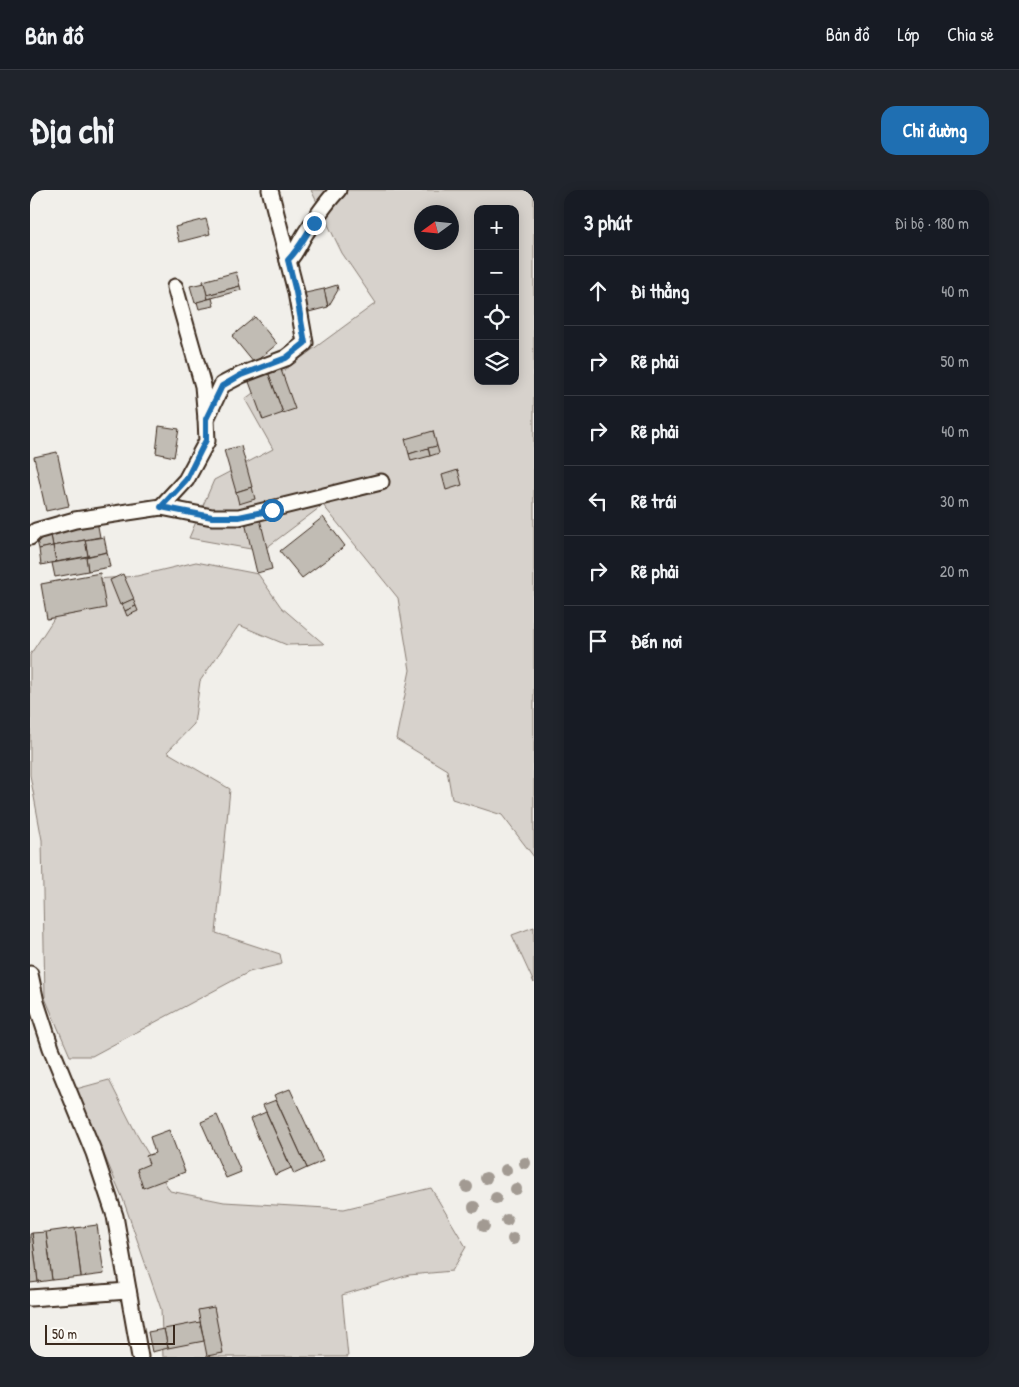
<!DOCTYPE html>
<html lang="vi">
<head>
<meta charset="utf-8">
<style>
	:root { --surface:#171b24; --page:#20242c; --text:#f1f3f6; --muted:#9ea1a6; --line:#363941; --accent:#1f6fb2 }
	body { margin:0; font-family:"Patrick Hand",sans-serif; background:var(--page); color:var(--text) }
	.controls { position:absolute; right:15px; top:15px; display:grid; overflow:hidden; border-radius:10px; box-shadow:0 2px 12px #0003 }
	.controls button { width:45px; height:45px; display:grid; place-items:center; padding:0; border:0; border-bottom:1px solid var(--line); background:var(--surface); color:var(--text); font:25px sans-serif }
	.compass { position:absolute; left:384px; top:15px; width:45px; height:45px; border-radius:50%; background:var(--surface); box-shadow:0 2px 12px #0003; rotate:255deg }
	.scale { position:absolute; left:15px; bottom:12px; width:130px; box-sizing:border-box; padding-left:5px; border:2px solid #3b2a1e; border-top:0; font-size:14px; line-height:18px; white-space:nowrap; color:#3b2a1e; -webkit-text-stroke:4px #fdfcf7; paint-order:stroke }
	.stop { position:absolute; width:15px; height:15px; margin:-11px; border:4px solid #1f6fb2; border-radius:50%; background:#fff }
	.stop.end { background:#1f6fb2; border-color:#fff; box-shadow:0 1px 5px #0008 }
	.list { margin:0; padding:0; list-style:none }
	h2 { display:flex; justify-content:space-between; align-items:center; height:65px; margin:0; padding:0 20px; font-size:21px }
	h2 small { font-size:16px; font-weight:400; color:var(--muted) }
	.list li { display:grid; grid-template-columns:32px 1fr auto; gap:15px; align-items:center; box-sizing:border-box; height:70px; padding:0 20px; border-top:1px solid var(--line) }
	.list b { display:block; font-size:19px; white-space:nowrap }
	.list em { font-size:16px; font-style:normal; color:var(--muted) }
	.icon { flex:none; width:28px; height:28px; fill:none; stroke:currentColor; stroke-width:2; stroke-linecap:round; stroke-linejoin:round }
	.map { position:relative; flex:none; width:504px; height:1167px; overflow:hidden; border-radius:15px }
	header { display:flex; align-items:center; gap:30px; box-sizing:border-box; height:70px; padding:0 25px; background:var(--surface); border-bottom:1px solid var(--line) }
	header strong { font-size:24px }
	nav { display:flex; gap:28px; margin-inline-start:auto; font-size:18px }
	.intro { display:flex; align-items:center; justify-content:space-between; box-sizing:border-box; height:120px; padding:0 30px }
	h1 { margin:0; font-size:35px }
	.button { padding:12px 22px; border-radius:15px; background:var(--accent); color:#fff; font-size:18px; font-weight:700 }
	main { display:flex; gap:30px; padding:0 30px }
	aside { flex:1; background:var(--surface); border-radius:15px; box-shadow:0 2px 12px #0003 }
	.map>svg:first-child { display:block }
	.green { fill:#d7d2cc; stroke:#897e75; fill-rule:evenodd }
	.building { fill:#c1bcb4; stroke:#3b2a1e }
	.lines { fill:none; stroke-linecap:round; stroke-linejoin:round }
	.street-casing { stroke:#3b2a1e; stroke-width:19 }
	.street { stroke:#fdfcf7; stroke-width:15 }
	.tree { fill:#a29a92 }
	.route { stroke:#1f6fb2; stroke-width:6 }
</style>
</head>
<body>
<header>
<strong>Bản đồ</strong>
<nav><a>Bản đồ</a><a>Lớp</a><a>Chia sẻ</a></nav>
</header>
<div class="intro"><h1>Địa chỉ</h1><a class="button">Chỉ đường</a></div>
<main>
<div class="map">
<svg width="504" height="1167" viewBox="0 0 504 1167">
	<rect width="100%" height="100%" fill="#f1efea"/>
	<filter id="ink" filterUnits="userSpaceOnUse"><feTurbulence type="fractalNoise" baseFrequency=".02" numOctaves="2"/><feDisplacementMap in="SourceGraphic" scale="10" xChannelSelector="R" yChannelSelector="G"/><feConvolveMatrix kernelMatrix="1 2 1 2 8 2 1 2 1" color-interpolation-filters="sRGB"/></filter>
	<g filter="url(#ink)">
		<g class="green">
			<path d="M281 0H504V667L472 625 422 609 417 580 366 549 380 480 368 408 293 315 232 361 159 348 184 290 243 259 215 209 346 113 312 63ZM448 19H485V191H448ZM392 22H422V52H392Z"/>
			<path d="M166 372 228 384 251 417 294 454 257 455 209 435 170 491 164 534 137 562 200 599 186 743 250 764 252 774 219 782 62 866H40L15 808 12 650 0 585V465L32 416 67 389 107 386Z"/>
			<path d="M504 737V793L482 745Z"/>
			<path d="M79 890 107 945 140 1001 194 1012 314 1019 401 998 436 1057 422 1081 379 1085 312 1105 318 1167H133L131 1119 93 1009 46 899Z"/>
		</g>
		<g class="building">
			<path d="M176 29 180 44 149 52 145 37Z"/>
			<path d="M206 82 210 96 177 105 173 91Z"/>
			<path d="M174 93 178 109 165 113 160 96Z"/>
			<path d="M307 95 308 100 298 117 294 99Z"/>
			<path d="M210 96 211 100 178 109 177 105Z"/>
			<path d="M294 99 298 117 275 123 271 104Z"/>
			<path d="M182 108 184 116 169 119 167 112Z"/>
			<path d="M225 127 247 154 224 173 202 146Z"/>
			<path d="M250 177 265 219 253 223 238 182Z"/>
			<path d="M238 182 253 223 233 230 218 189Z"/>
			<path d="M129 236 149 239 144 267 126 263Z"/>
			<path d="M403 241 407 256 379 264 375 249Z"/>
			<path d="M211 256 222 297 206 302 194 260Z"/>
			<path d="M407 256 409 263 400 266 398 258Z"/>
			<path d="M398 258 400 266 381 271 379 264Z"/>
			<path d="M27 262 39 316 16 321 4 267Z"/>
			<path d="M428 280 432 295 416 300 412 285Z"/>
			<path d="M222 297 225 309 209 314 206 302Z"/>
			<path d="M229 325 242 379 227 383 214 328Z"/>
			<path d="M293 327 315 356 272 388 250 361Z"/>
			<path d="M67 331 70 347 23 356 20 340Z"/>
			<path d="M20 340 23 356 9 359 5 343Z"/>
			<path d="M74 347 77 362 58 366 55 350Z"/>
			<path d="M55 350 58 366 26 372 23 356Z"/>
			<path d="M23 356 26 372 11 375 9 359Z"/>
			<path d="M77 362 80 377 58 381 56 367Z"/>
			<path d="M56 367 58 381 25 387 22 373Z"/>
			<path d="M70 383 76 418 17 429 11 394Z"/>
			<path d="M93 384 104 409 90 415 80 390Z"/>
			<path d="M103 409 106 416 95 421 92 414Z"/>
			<path d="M106 416 108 421 97 426 95 421Z"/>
			<path d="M260 899 293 971 277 978 244 905Z"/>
			<path d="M246 910 277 978 264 984 233 915Z"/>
			<path d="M236 922 261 978 245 985 220 929Z"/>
			<path d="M187 925 211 982 196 988 171 932Z"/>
			<path d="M139 940 155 982 113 998 107 979 119 974 116 966 125 963 120 947Z"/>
			<path d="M67 1035 74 1084 51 1087 45 1038Z"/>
			<path d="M45 1038 51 1087 22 1090 16 1042Z"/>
			<path d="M16 1042 22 1090 8 1092 2 1043Z"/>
			<path d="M2 1043 8 1092 0 1093V1044Z"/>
			<path d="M184 1117 193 1163 177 1166 168 1120Z"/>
			<path d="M170 1132 174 1151 138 1158 134 1139Z"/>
			<path d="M134 1139 138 1158 122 1162 118 1142Z"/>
		</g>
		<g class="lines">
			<g class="street-casing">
				<g id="street">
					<path d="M258 71C268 60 268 55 275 44 285 29 295 13 308 0"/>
					<path d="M176 229 192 195 211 185 256 168 275 153 266 102 240 0"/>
					<path d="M131 317 156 290 177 251 176 229 173 196 145 97"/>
					<path d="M0 347 6 341 45 330 131 317 182 327H209L351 292"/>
					<path d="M0 784 6 812 21 858 64 963 85 1026 110 1167"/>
					<path d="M0 1108 98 1101"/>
				</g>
			</g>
			<use href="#street" class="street"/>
		</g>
		<g class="tree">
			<circle cx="495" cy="973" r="6"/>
			<circle cx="476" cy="980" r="6"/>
			<circle cx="456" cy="988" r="6"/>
			<circle cx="437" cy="997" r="6"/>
			<circle cx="486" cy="999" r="6"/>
			<circle cx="466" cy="1008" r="6"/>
			<circle cx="444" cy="1017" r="6"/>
			<circle cx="477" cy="1030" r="6"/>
			<circle cx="454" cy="1036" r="6"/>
			<circle cx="483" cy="1049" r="6"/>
		</g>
	</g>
	<g class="lines" filter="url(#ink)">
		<path class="route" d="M242 320 209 327H182L131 317 156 290 176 250V229L192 196 211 185 256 168 275 153 266 102 258 70C269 59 275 46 284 33"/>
	</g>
</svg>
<div class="controls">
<button>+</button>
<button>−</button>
<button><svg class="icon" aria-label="locate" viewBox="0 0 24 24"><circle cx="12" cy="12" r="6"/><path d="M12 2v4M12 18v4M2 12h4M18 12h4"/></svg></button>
<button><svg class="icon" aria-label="layers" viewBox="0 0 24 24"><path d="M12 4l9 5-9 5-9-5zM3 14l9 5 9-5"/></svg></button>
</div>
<svg class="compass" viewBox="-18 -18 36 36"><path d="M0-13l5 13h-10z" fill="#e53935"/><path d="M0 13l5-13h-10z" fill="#9ea1a6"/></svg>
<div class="scale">50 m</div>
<div class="stop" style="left:242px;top:320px"></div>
<div class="stop end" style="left:284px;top:33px"></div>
</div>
<aside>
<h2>3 phút<small>Đi bộ · 180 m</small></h2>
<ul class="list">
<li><svg class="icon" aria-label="ahead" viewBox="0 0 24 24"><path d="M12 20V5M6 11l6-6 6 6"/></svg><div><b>Đi thẳng</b></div><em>40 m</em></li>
<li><svg class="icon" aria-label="right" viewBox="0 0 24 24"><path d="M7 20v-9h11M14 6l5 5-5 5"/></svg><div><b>Rẽ phải</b></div><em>50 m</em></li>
<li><svg class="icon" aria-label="right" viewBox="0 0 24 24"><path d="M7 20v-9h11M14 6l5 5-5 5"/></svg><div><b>Rẽ phải</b></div><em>40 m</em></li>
<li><svg class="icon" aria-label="left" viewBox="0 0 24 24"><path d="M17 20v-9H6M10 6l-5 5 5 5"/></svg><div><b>Rẽ trái</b></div><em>30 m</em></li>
<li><svg class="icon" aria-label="right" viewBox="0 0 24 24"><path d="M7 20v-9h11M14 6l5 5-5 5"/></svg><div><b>Rẽ phải</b></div><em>20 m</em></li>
<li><svg class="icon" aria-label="arrive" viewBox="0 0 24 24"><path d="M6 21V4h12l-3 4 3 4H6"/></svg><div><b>Đến nơi</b></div></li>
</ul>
</aside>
</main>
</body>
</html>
